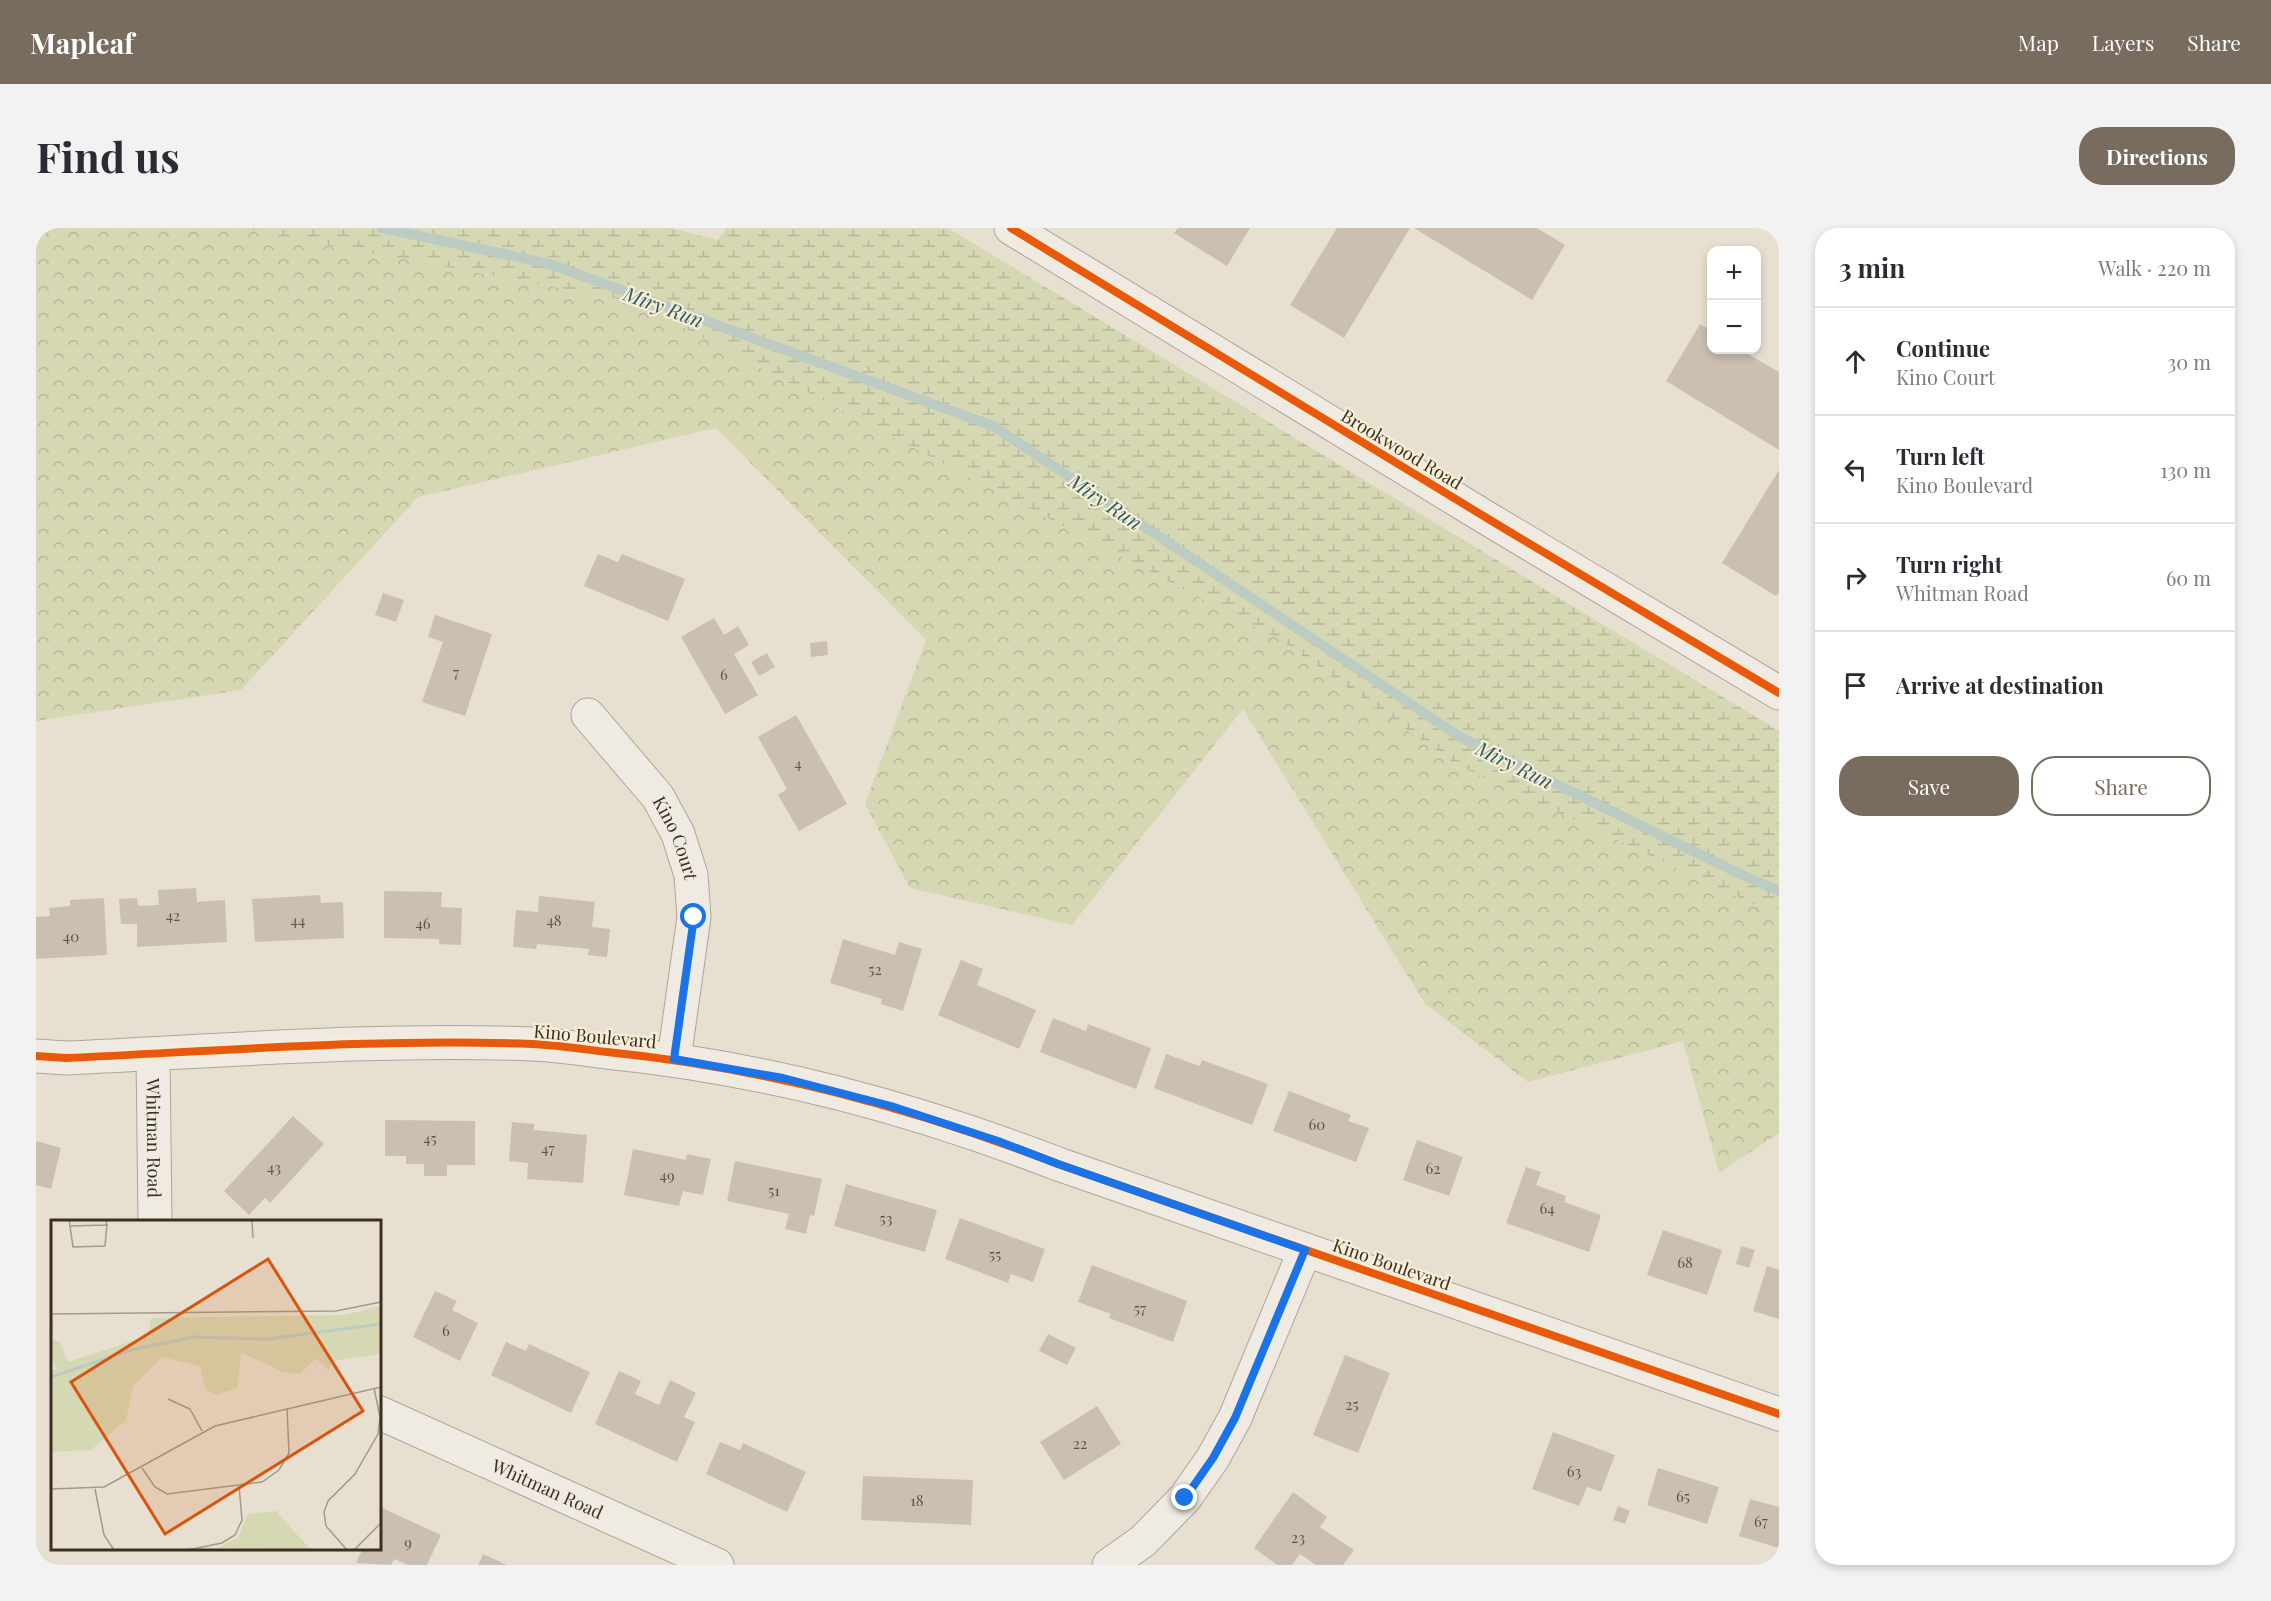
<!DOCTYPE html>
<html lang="en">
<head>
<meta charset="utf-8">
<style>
	:root { --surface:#fff; --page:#f2f2f3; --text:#2b2b33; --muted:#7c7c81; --line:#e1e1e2; --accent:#786c5e }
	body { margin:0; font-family:"Playfair Display",serif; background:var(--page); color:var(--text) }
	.controls { position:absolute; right:18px; top:18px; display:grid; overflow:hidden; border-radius:12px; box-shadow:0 3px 9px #0003 }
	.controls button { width:54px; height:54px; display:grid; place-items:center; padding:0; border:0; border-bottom:2px solid var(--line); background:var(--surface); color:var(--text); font:30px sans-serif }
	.stop { position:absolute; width:18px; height:18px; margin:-14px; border:4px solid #1a73e8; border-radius:50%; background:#fff }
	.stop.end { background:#1a73e8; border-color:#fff; box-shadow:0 2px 6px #0008 }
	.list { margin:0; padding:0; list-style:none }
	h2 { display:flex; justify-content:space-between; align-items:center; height:78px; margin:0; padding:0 24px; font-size:26px }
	h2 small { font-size:20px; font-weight:400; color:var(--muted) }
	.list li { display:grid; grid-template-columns:39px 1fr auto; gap:18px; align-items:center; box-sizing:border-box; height:108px; padding:0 24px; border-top:2px solid var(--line) }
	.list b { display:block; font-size:22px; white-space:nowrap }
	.list p { margin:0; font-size:20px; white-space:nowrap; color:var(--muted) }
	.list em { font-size:20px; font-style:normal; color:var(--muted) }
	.actions { display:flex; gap:12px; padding:18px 24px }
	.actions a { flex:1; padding:14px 0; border:2px solid var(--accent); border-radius:24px; text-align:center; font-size:21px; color:var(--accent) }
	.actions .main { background:var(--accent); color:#fff }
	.icon { flex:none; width:33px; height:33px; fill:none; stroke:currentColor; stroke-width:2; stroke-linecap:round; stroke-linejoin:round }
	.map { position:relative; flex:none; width:1743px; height:1337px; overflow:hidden; border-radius:24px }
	header { display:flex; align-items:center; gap:36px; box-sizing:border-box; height:84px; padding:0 30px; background:var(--accent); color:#fff }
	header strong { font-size:28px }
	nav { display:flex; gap:33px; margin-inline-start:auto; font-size:21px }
	.intro { display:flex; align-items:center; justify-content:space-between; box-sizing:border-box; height:144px; padding:0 36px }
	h1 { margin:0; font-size:42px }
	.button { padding:15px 27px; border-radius:24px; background:var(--accent); color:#fff; font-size:21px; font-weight:700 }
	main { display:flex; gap:36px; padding:0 36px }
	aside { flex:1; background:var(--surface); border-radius:24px; box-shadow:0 3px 9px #0003 }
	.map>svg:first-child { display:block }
	.forest { fill:url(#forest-crowns) }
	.wetland { fill:url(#wetland-marsh) }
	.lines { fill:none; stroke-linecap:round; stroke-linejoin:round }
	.stream { stroke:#bcccc2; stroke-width:10 }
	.building { fill:#cbbfb2 }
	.minor-casing { stroke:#ada599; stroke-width:35 }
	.minor { stroke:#efebe3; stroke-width:33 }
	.cycleway-casing { stroke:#f7eed8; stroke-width:11 }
	.cycleway { stroke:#e8590c; stroke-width:8 }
	.route { stroke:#1a73e8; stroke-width:8 }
	.labels { text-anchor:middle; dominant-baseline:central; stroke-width:4.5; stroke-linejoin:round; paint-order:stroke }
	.number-label { font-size:15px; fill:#605244 }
	.street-label { font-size:18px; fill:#3d2e20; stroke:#f7eed8 }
	.water-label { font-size:20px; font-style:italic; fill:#2f5d5a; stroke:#f7eed8 }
	.inset-river { fill:none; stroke:#bcccc2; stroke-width:3 }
	.inset-road { fill:none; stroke:#a3998a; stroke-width:1.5 }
	.view { fill:#d7550e; fill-opacity:0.15; stroke:#d7550e; stroke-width:3 }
	.inset-edge { fill:none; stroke:#3d2e20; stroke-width:3 }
</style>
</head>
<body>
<header>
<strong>Mapleaf</strong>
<nav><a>Map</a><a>Layers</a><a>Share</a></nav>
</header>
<div class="intro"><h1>Find us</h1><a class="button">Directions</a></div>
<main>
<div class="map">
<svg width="1743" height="1337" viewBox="0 0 1743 1337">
	<defs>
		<pattern id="forest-crowns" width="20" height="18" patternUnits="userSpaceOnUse" patternTransform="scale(1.5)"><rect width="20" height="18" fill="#d6d7b3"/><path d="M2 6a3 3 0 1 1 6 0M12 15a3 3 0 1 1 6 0" fill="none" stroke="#b9b99a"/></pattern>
		<pattern id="wetland-marsh" width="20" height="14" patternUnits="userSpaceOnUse" patternTransform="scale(1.5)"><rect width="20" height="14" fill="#d6d7b3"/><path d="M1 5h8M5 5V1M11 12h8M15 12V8" fill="none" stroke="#b9b99a"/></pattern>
	</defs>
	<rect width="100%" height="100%" fill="#e7e0d1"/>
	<path class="forest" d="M0 0H202L599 74 1241 410 1419 536 1743 688V905L1683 945 1647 813 1492 854 1389 776 1207 481 1036 697 874 660 829 576 890 412 680 200 382 269 205 462 0 493Z"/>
	<path class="wetland" d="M202 0H634L681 12 691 0H912L1743 503V688L1419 536 1241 410 599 74Z"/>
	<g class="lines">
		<path class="stream" d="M346 0 514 36 957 198 1424 509 1704 646 1743 663"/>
	</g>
	<g class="building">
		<path d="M1142 0H1214L1191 38 1138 5Z"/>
		<path d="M1301 0H1374L1308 110 1254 77Z"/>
		<path d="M1378 0H1501L1529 17 1496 72Z"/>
		<path d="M1664 96 1676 103V122H1705L1743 144V222L1630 153Z"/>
		<path d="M1743 242V364L1740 368 1686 335Z"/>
		<path d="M562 326 582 334 586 326 649 351 632 393 548 358Z"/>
		<path d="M347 365 368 372 360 394 339 387Z"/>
		<path d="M399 387 456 406 429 488 386 474 407 414 392 409Z"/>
		<path d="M678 390 688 407 702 398 713 417 698 426 722 467 689 486 645 409Z"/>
		<path d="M791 413 792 427 775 429 774 415Z"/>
		<path d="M731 425 739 439 723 448 715 434Z"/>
		<path d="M760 487 811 576 763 603 742 567 751 561 722 509Z"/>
		<path d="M160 660 161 674 189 672 191 714 101 719V696H85L83 671 101 670 102 678 123 677 122 662Z"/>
		<path d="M348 663 406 664 405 679 426 680 425 717 403 716V711L348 710Z"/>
		<path d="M284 667 285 675 307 674 308 710 219 714 216 671Z"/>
		<path d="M503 668 559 674 556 699 574 701 571 729 552 727 553 721 501 716 500 721 477 719 480 682 502 684Z"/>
		<path d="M68 670 71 727 0 731V689L14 688 13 680 34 678V672Z"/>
		<path d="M807 711 859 727 863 714 886 721 867 783 845 776 846 771 794 755Z"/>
		<path d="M925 732 947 741 941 757 1000 782 983 821 902 787Z"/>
		<path d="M1017 790 1050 803 1052 796 1115 820 1100 861 1004 824Z"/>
		<path d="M1130 826 1164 838 1166 832 1232 856 1216 897 1118 860Z"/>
		<path d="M1253 863 1315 887 1312 893 1333 900 1320 934 1237 903Z"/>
		<path d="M257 888 288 916 234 975 229 970 213 987 188 963Z"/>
		<path d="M349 892 439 893V937H411V948H388V936H370V928H349Z"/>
		<path d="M476 894 498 896V902L551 907 547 955 491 951 492 935 473 933Z"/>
		<path d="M1381 912 1427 929 1413 968 1367 952Z"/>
		<path d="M0 913 25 920 15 961 0 957Z"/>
		<path d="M597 921 650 932 651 926 675 931 667 967 647 963 643 978 588 967Z"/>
		<path d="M699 933 786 951 778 988 774 987 770 1006 749 1001 753 986 691 973Z"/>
		<path d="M1490 939 1505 944 1500 957 1530 968 1528 974 1565 987 1553 1024 1470 995Z"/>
		<path d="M810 956 901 982 889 1024 798 998Z"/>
		<path d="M924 990 1009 1021 997 1054 975 1046 972 1055 909 1031Z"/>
		<path d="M1627 1002 1686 1022 1671 1067 1611 1047Z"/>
		<path d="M1705 1018 1719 1022 1713 1040 1700 1036Z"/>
		<path d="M1056 1037 1151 1073 1137 1114 1073 1090 1075 1086 1042 1074Z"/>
		<path d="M1731 1038 1743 1042V1091L1717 1083Z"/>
		<path d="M399 1063 421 1073 416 1082 442 1095 424 1133 377 1109Z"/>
		<path d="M1012 1106 1040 1120 1031 1137 1003 1123Z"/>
		<path d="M470 1114 490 1123 493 1116 554 1144 535 1185 455 1147Z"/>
		<path d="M1309 1127 1354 1145 1322 1225 1277 1207Z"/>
		<path d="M583 1143 605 1153 599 1166 623 1177 634 1152 660 1165 648 1189 659 1194 641 1234 559 1196Z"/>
		<path d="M1061 1178 1085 1216 1028 1252 1004 1214Z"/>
		<path d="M1517 1204 1579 1227 1565 1264 1551 1259 1543 1278 1496 1261Z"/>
		<path d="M684 1214 704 1222 707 1215 770 1244 751 1284 670 1246Z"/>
		<path d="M1622 1240 1683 1259 1671 1296 1611 1277Z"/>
		<path d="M827 1248 937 1252 935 1297 825 1292Z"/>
		<path d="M1257 1264 1291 1289 1284 1299 1318 1322 1307 1337H1280L1264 1326 1256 1337H1241L1218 1320Z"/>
		<path d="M1714 1271 1743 1279V1320L1703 1308Z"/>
		<path d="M1582 1278 1594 1283 1589 1296 1577 1292Z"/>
		<path d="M344 1279 405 1307 391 1337H372L358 1331 355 1337 320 1335 327 1320H344Z"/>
		<path d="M447 1326 471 1337H442Z"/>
	</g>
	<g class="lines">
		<g class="minor-casing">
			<g id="minor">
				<path d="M975 0 1454 292 1743 465"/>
				<path id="s1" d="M552 487 622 569 642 606 655 647 658 689 638 831"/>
				<path id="s2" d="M117 826 119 993"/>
				<path d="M0 828 30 830C184 823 341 810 496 816 521 817 546 821 571 824 729 840 874 879 1022 936L1743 1186"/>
				<path id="s3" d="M344 1185 681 1337"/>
				<path d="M1073 1337 1107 1313 1149 1270 1177 1230 1199 1190 1269 1022"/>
			</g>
		</g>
		<use href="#minor" class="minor"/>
		<g class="cycleway-casing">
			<g id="cycleway">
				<path d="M975 0 1454 292 1743 465"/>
				<path d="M0 828 30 830C184 823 341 810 496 816 521 817 546 821 571 824 729 840 874 879 1022 936L1743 1186"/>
			</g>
		</g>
		<use href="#cycleway" class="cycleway"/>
	</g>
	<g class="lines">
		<path class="route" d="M658 689 638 831 747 850 855 878 962 913 1022 936 1269 1022 1199 1190 1177 1230 1149 1270"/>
	</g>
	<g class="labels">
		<g class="number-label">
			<text x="420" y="444">7</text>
			<text x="688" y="446">6</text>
			<text x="762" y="535">4</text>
			<text x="137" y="687">42</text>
			<text x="262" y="692">44</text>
			<text x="518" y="692">48</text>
			<text x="387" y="695">46</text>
			<text x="35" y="708">40</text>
			<text x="839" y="741">52</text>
			<text x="1281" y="896">60</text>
			<text x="394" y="910">45</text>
			<text x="512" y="920">47</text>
			<text x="238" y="939">43</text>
			<text x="1397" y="940">62</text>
			<text x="631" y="947">49</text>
			<text x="738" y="962">51</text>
			<text x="1511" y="980">64</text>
			<text x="850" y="990">53</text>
			<text x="959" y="1026">55</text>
			<text x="1649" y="1034">68</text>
			<text x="1104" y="1080">57</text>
			<text x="410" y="1102">6</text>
			<text x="1316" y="1176">25</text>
			<text x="1044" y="1215">22</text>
			<text x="1538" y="1243">63</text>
			<text x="1647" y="1268">65</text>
			<text x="881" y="1272">18</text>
			<text x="1725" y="1293">67</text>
			<text x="1262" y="1309">23</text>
			<text x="372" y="1314">9</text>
		</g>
		<g class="street-label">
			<text transform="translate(1366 221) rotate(31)">Brookwood Road</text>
			<text stroke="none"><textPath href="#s1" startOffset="153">Kino Court</textPath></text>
			<text transform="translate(559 808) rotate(5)">Kino Boulevard</text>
			<text stroke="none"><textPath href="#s2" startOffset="84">Whitman Road</textPath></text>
			<text transform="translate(1356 1036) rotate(19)">Kino Boulevard</text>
			<text stroke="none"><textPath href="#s3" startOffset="184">Whitman Road</textPath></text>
		</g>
		<g class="water-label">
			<text transform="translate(628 78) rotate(20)">Miry Run</text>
			<text transform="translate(1070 273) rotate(34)">Miry Run</text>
			<text transform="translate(1479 536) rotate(26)">Miry Run</text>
		</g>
	</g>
	<g transform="translate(15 992)">
		<rect width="330" height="330" fill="#e7e0d1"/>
		<path d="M225 291 260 330 166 328 187 318 197 294Z" fill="#d6d7b3"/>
		<path d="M330 109V134L282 141 277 150 264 138 249 154 232 152 190 132 186 168 165 175 154 169 149 146 111 137 82 166 75 200 40 230 0 232V165L93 128 189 121 218 123Z" fill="#d6d7b3"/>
		<path d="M330 86V109L218 123 189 121 93 128 0 165V151L6 149 0 139V100H3L1 120 9 122 17 142 97 116 100 98 293 95Z" fill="#d6d7b3"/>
		<path class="inset-river" d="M0 157 80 130 142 117 217 119 330 104"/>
		<path class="inset-road" d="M18 0 19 6 55 5 56 0M201 0 202 18M19 6 22 27 54 26 56 4M0 94 285 91 330 82M117 179 139 189 151 211M91 248 104 267 116 274 211 262 228 250 238 233 236 188M0 269 53 267 164 206 330 167M44 269 53 315 63 330M136 330 171 323 184 315 191 300 188 266M296 330 275 306 273 292 277 281 304 254 327 214 329 197 323 168M303 330 330 303"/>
		<path class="view" d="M217 39 312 191 114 314 20 162Z"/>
		<rect width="330" height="330" class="inset-edge"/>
	</g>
</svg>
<div class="controls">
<button>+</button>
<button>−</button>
</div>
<div class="stop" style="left:658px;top:689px"></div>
<div class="stop end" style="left:1149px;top:1270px"></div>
</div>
<aside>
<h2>3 min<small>Walk · 220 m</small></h2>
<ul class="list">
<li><svg class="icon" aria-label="ahead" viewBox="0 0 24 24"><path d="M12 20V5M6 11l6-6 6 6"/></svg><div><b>Continue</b><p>Kino Court</p></div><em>30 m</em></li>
<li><svg class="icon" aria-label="left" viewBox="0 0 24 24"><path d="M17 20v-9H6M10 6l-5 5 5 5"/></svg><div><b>Turn left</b><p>Kino Boulevard</p></div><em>130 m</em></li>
<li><svg class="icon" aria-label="right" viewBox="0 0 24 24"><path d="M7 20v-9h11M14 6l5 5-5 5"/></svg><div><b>Turn right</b><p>Whitman Road</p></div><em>60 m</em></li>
<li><svg class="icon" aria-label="arrive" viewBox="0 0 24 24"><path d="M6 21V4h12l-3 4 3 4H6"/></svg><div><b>Arrive at destination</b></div></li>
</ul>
<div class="actions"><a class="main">Save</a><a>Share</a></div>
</aside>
</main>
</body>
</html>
